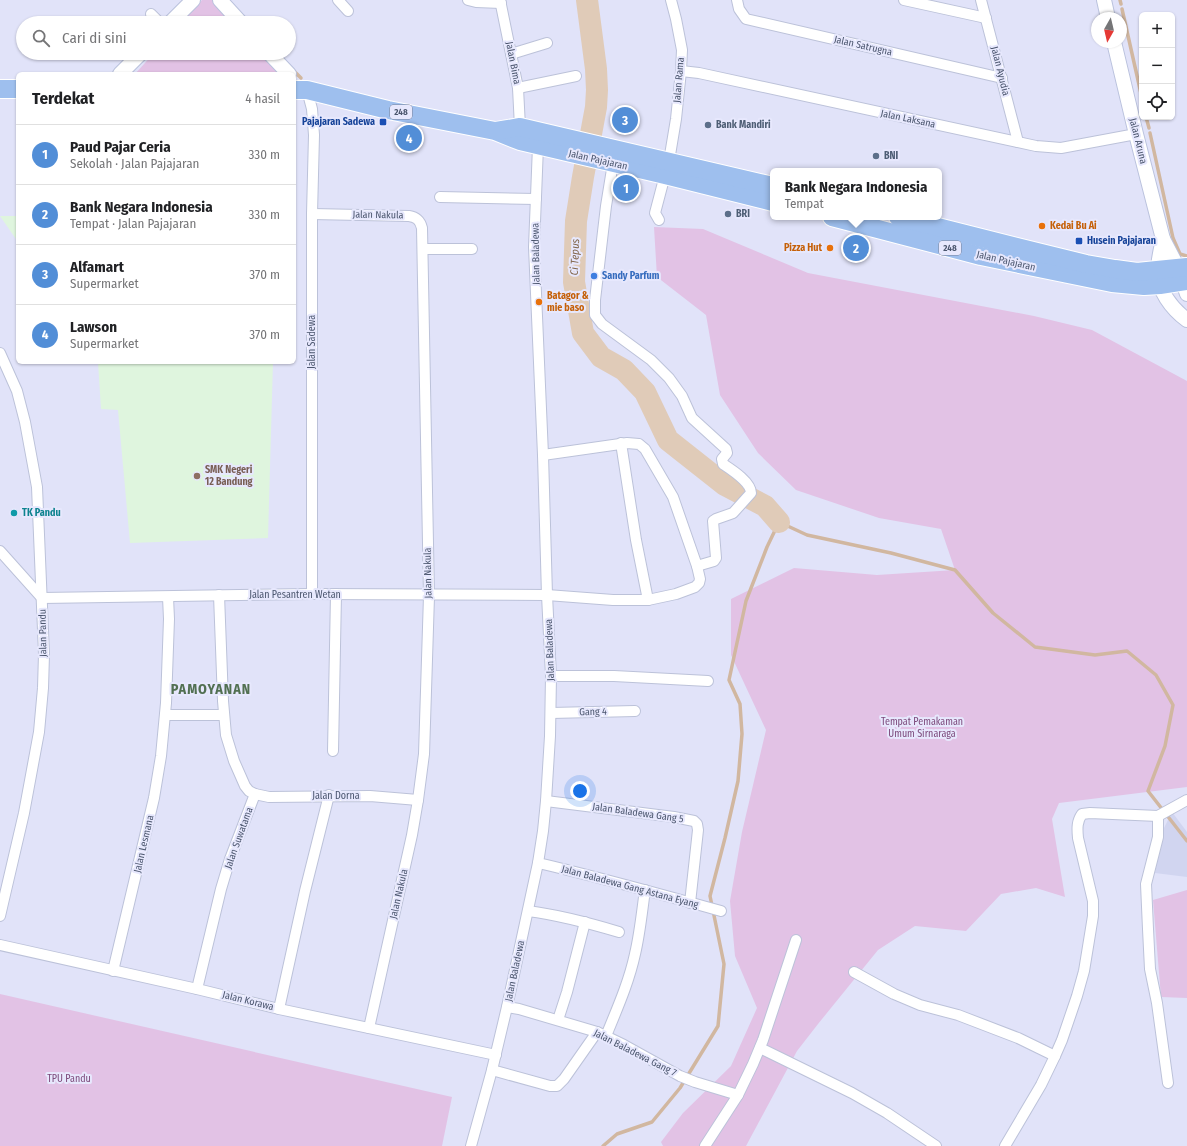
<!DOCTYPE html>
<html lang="id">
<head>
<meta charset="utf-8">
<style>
	:root { --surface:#fff; --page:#f6f6f6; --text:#202124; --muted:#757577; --line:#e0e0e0; --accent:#528ed7 }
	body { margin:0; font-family:"Fira Sans Condensed",sans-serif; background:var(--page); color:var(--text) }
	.controls { position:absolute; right:12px; top:12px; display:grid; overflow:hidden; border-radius:6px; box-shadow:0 1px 3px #0004 }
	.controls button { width:36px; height:36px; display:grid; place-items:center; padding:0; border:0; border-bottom:1px solid var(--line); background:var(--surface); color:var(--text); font:20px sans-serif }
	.compass { position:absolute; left:1091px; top:12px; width:36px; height:36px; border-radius:50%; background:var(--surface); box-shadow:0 1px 3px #0004; rotate:188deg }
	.you { position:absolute; left:580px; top:791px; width:14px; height:14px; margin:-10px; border:3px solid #fff; border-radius:50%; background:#1a73e8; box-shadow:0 0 0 6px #1a73e833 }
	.badge { display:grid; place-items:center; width:26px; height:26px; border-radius:50%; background:var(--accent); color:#fff; font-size:13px; font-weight:700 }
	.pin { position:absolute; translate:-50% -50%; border:2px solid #fff; box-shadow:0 1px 4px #0006 }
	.popup { position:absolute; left:770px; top:168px; width:172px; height:52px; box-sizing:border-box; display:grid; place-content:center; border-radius:6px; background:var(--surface); filter:drop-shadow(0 1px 3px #0005); font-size:13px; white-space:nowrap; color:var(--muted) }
	.popup b { font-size:15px; color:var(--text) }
	.popup::after { content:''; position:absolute; left:50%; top:100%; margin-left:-8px; border:8px solid transparent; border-top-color:var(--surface) }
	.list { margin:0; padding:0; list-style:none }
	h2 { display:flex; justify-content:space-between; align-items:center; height:52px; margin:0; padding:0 16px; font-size:17px }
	h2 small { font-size:13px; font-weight:400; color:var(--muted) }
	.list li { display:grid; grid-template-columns:26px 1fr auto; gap:12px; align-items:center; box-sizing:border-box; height:60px; padding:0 16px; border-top:1px solid var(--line) }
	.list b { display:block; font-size:15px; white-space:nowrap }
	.list p { margin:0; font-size:13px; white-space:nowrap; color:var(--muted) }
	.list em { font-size:13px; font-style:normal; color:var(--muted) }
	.icon { flex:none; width:22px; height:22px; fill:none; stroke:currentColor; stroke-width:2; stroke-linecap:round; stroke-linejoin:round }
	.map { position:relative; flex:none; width:1187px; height:1146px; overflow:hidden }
	.search { position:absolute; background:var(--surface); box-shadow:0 1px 3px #0004; left:16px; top:16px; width:280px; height:44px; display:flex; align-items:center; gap:10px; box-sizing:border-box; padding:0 14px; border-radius:22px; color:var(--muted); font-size:15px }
	.panel { position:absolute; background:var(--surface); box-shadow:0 1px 3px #0004; left:16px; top:72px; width:280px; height:292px; border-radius:6px }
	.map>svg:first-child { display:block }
	.residential { fill:#d1d5f0 }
	.education { fill:#dff5de }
	.green { fill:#e2c2e5 }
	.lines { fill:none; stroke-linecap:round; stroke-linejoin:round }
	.stream { stroke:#d1b7a0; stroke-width:3.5 }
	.river { stroke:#e0cbb8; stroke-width:22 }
	.street-casing { stroke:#bcc2d9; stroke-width:12 }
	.secondary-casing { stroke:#bac2dd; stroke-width:16 }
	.highway-casing { stroke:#fff; stroke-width:20 }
	.street { stroke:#fff; stroke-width:10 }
	.secondary { stroke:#fff; stroke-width:14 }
	.highway { stroke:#9ebfee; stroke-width:18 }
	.transit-dot { fill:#1a4fb4; stroke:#e7e8fd; stroke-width:1.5 }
	.service-dot { fill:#5c6f8a; stroke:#e7e8fd; stroke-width:1.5 }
	.food-dot { fill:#e8710a; stroke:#e7e8fd; stroke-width:1.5 }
	.shop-dot { fill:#3f7fe0; stroke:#e7e8fd; stroke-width:1.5 }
	.education-dot { fill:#8d6e63; stroke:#e7e8fd; stroke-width:1.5 }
	.culture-dot { fill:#0f9aa8; stroke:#e7e8fd; stroke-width:1.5 }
	.labels { text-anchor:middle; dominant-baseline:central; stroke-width:4; stroke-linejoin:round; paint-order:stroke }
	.shield { fill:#e7e8fd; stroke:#7a8299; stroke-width:1 }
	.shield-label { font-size:9px; font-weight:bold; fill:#4b566e }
	.street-label { font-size:10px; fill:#4b566e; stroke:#e7e8fd }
	.transit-label { font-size:10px; font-weight:bold; fill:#164399; stroke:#e7e8fd; text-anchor:end }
	.service-label { font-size:10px; font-weight:bold; fill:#4e5e75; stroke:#e7e8fd; text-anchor:start }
	.food-label { font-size:10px; font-weight:bold; fill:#c56008; stroke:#e7e8fd; text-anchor:start }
	.shop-label { font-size:10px; font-weight:bold; fill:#366cbe; stroke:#e7e8fd; text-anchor:start }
	.education-label { font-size:10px; font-weight:bold; fill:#785e54; stroke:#e7e8fd; text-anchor:start }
	.culture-label { font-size:10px; font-weight:bold; fill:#0d838f; stroke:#e7e8fd; text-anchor:start }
	.park-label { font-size:10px; fill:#7d4a7c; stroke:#e7e8fd }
	.water-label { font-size:11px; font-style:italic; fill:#7f6347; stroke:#e7e8fd }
	.district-label { font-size:14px; font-weight:bold; letter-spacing:1px; fill:#527052; stroke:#e7e8fd }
</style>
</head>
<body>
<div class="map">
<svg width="1187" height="1146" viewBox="0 0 1187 1146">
	<rect width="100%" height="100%" fill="#e1e3f9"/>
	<path class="residential" d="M1172 812 1187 832V877L1155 873 1164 828Z"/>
	<g class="education">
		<path d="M0 216H18V242Z"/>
		<path d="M98 362H273L268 538 130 543 118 410 101 409Z"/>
	</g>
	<g class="green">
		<path d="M202 0H214L236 23H181Z"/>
		<path d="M154 53H265L286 74H135Z"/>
		<path d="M654 227 703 229 808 273 1034 316 1092 330 1187 381V787L1059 803 1052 819 1065 897 1036 888 1001 894 966 931 915 926 878 950 818 1024 797 1051 746 1146H663L661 1142 683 1113 731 1066 757 1008 735 956 730 901 742 832 766 730 731 655V599L794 568 877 575 955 570 941 529 879 518 796 490 758 453 720 395 706 315 657 277Z"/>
		<path d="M1187 890V998L1161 997 1153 900Z"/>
		<path d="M0 994 452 1097 442 1146H0Z"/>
	</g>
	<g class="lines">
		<g class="stream">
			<path d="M1120 0 1121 4"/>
			<path d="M1122 9 1142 98"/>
			<path d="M294 71 301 78"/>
			<path d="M1146 117 1149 128"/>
			<path d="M1150 133 1173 238 1180 254 1187 256"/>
			<path d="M603 1146 617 1134 652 1122 680 1088 718 1026 724 964 710 896 725 838 738 781 742 734 740 704 729 680 746 601 767 547 779 522 807 535 891 553 955 570 993 613 1035 647 1095 655 1127 651 1156 675 1173 705 1165 746 1148 791 1187 841"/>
		</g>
		<path class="river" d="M587 0 596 69 597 90 596 107 583 177 576 221 574 282 583 333 601 357 624 370 645 392 668 440 725 485 765 506 779 522"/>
		<g class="street-casing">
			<g id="street">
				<path d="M338 0 348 11"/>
				<path d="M468 0 476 2 501 3"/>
				<path d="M500 0 518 88 520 127"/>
				<path d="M737 0 739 9 746 19 1002 78"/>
				<path d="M904 0 986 18"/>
				<path d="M981 0 1018 142"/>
				<path d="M151 14 160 23"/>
				<path d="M511 54 547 43"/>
				<path d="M681 71 699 73 1036 146 1061 148 1136 134"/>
				<path d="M518 88 576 76"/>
				<path d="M307 90 312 109 314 135 312 214V594"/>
				<path d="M669 161 676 119 681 71 682 50 676 19 671 0"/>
				<path d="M613 163 606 206 595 300V315L602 324 651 360 669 378 682 396 692 418 726 449 727 453 722 459 723 464C732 470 751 482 751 493L733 513 716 519 713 521 716 558 714 561 697 566"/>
				<path d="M440 197 536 199"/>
				<path d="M312 214 409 216C416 217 420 220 422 228L429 596 424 754 418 800 412 835 369 1028"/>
				<path d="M659 220 655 213 665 175"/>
				<path d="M423 249H472"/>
				<path d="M0 353 17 391 25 422 37 487 44 654 43 688 39 732 24 813 0 916"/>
				<path d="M621 443 636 540 648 600"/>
				<path d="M0 551 42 598"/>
				<path d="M219 595 223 701 226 735 234 761 245 786 249 791 255 794 269 797 370 796 418 800"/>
				<path d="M42 598 312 594 547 595 613 600H648L676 594 695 587 699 583 700 579 697 566 673 497 645 449 639 444 627 443 543 455"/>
				<path d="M551 676H614L708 681"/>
				<path d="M551 713 635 711"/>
				<path d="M165 715H223"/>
				<path d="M333 751 336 594"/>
				<path d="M546 801 674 817 694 821 697 824 698 830 690 903"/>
				<path d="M1158 816V837L1146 884 1148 929 1150 969 1157 1003 1168 1083"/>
				<path d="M538 863C599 877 660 894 721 911"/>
				<path d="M528 911C559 915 589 923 619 932"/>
				<path d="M0 945 197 989 279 1009 496 1055"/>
				<path d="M113 971 154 798 161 756 166 703 169 619 168 597"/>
				<path d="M854 972 894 994 920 1005 958 1015 1018 1038 1055 1056"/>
				<path d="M197 989 221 889 230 859 255 794"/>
				<path d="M507 1007 519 1009 597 1032 624 1045 680 1076 695 1082 738 1095"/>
				<path d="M279 1009 305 891 329 795"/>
				<path d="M558 1020 567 992 585 922"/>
				<path d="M606 1036C617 1009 629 982 635 954 640 933 642 911 645 890"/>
				<path d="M760 1048 852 1093 887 1113 936 1146"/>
				<path d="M492 1070 550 1086H557L564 1079 597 1032"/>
				<path d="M471 1146 492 1070 507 1007 538 863 543 831 546 801 550 736 551 676 547 595 543 455 534 247 538 146"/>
				<path d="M705 1146 738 1095 753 1064 763 1040 796 940"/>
				<path d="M1005 1146 1041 1085 1055 1056 1062 1040 1077 996 1084 971 1093 916V901L1078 838C1077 828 1077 821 1082 814L1090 813 1158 816 1187 800"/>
			</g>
		</g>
		<g class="secondary-casing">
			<g id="secondary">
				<path d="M220 0 241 23"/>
				<path d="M1104 0 1108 18"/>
				<path d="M170 23 193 0"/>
				<path d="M1114 42 1136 134 1163 239 1178 268 1187 294"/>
				<path d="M269 53 289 74"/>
				<path d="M120 74 141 53"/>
				<path d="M1163 239C1161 249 1158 260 1158 270 1157 290 1172 309 1187 320"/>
			</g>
		</g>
		<g class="highway-casing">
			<g id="highway">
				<path d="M0 89H18"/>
				<path d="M294 90H307L388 110 495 131 520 141 665 175 773 202"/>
				<path d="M496 131 520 127 773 186"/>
				<path d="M832 217 981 256 1112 283 1144 286 1160 285 1187 281"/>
				<path d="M898 217 1037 252 1086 264 1115 269 1137 272 1187 267"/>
			</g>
		</g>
		<use href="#street" class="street"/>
		<use href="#secondary" class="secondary"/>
		<use href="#highway" class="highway"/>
	</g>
	<g class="transit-dot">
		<rect x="379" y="118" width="8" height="8" rx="2"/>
		<rect x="1075" y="237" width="8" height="8" rx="2"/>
	</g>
	<g class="service-dot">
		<circle cx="708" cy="125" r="4"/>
		<circle cx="876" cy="156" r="4"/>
		<circle cx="728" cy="214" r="4"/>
	</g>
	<g class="food-dot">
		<circle cx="1042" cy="226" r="4"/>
		<circle cx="830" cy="248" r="4"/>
		<circle cx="539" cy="302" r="4"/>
	</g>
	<circle class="shop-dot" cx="594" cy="276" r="4"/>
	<circle class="education-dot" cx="197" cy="476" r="4"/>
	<circle class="culture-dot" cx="14" cy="513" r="4"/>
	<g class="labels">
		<g class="shield">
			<rect x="390" y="105" width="22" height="14" rx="3"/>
			<rect x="939" y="241" width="22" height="14" rx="3"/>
		</g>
		<g class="shield-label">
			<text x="401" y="112">248</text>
			<text x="950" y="248">248</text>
		</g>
		<g class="street-label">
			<text transform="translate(863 46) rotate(13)">Jalan Satrugna</text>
			<text transform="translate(513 63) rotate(79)">Jalan Bima</text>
			<text transform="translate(1000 71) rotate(76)">Jalan Ayudia</text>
			<text transform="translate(679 80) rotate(-85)">Jalan Rama</text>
			<text transform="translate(908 119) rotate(12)">Jalan Laksana</text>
			<text transform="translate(1138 141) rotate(76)">Jalan Aruna</text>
			<text transform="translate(598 160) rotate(13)">Jalan Pajajaran</text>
			<text transform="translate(378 215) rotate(1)">Jalan Nakula</text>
			<text transform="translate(536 254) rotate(-91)">Jalan Baladewa</text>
			<text transform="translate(1006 261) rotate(13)">Jalan Pajajaran</text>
			<text transform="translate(312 342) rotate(-90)">Jalan Sadewa</text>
			<text transform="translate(428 573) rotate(-91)">Jalan Nakula</text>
			<text x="295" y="595">Jalan Pesantren Wetan</text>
			<text transform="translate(43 633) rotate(-91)">Jalan Pandu</text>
			<text transform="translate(550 650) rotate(-92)">Jalan Baladewa</text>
			<text transform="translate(593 712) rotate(-1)">Gang 4</text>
			<text x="336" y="796">Jalan Dorna</text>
			<text transform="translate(638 813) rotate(8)">Jalan Baladewa Gang 5</text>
			<text transform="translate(239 838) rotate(-70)">Jalan Suwatama</text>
			<text transform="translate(144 844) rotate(-77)">Jalan Lesmana</text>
			<text transform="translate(630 887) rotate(15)">Jalan Baladewa Gang Astana Eyang</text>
			<text transform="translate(399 894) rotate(-77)">Jalan Nakula</text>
			<text transform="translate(515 971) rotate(-78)">Jalan Baladewa</text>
			<text transform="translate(248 1001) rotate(14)">Jalan Korawa</text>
			<text transform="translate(635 1053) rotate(27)">Jalan Baladewa Gang 7</text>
		</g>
		<g class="transit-label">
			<text x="375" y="122">Pajajaran Sadewa</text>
			<text x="1087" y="241" text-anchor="start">Husein Pajajaran</text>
		</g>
		<g class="service-label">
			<text x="716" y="125">Bank Mandiri</text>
			<text x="884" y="156">BNI</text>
			<text x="736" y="214">BRI</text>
		</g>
		<g class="food-label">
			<text x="1050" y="226">Kedai Bu Ai</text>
			<text x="822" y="248" text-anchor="end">Pizza Hut</text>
			<text x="547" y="296">Batagor &amp;<tspan x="547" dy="12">mie baso</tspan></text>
		</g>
		<g class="shop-label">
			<text x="602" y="276">Sandy Parfum</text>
		</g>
		<g class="education-label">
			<text x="205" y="470">SMK Negeri<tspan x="205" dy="12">12 Bandung</tspan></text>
		</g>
		<g class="culture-label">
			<text x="22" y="513">TK Pandu</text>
		</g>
		<g class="park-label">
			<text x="922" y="722">Tempat Pemakaman<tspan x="922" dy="12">Umum Sirnaraga</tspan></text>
			<text x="69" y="1079">TPU Pandu</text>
		</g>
		<g class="water-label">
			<text transform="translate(575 257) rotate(-88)">Ci Tepus</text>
		</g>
		<g class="district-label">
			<text x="211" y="689">PAMOYANAN</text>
		</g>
	</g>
</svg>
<div class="controls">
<button>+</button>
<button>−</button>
<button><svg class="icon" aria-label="locate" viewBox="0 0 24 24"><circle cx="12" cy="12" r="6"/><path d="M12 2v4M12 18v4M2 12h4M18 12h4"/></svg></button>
</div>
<svg class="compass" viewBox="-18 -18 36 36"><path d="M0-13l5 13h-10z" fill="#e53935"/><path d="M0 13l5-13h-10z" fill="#757577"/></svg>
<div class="you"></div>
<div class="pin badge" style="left:626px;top:188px">1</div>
<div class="pin badge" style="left:856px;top:248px">2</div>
<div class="popup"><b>Bank Negara Indonesia</b>Tempat</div>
<div class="pin badge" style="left:625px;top:120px">3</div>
<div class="pin badge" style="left:409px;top:138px">4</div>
<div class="search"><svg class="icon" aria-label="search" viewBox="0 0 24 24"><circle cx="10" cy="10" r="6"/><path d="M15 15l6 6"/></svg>Cari di sini</div>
<section class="panel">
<h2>Terdekat<small>4 hasil</small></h2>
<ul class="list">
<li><span class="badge">1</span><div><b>Paud Pajar Ceria</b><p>Sekolah · Jalan Pajajaran</p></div><em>330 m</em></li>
<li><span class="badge">2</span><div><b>Bank Negara Indonesia</b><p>Tempat · Jalan Pajajaran</p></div><em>330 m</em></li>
<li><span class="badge">3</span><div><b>Alfamart</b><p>Supermarket</p></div><em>370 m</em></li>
<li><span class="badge">4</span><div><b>Lawson</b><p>Supermarket</p></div><em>370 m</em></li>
</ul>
</section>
</div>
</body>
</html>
